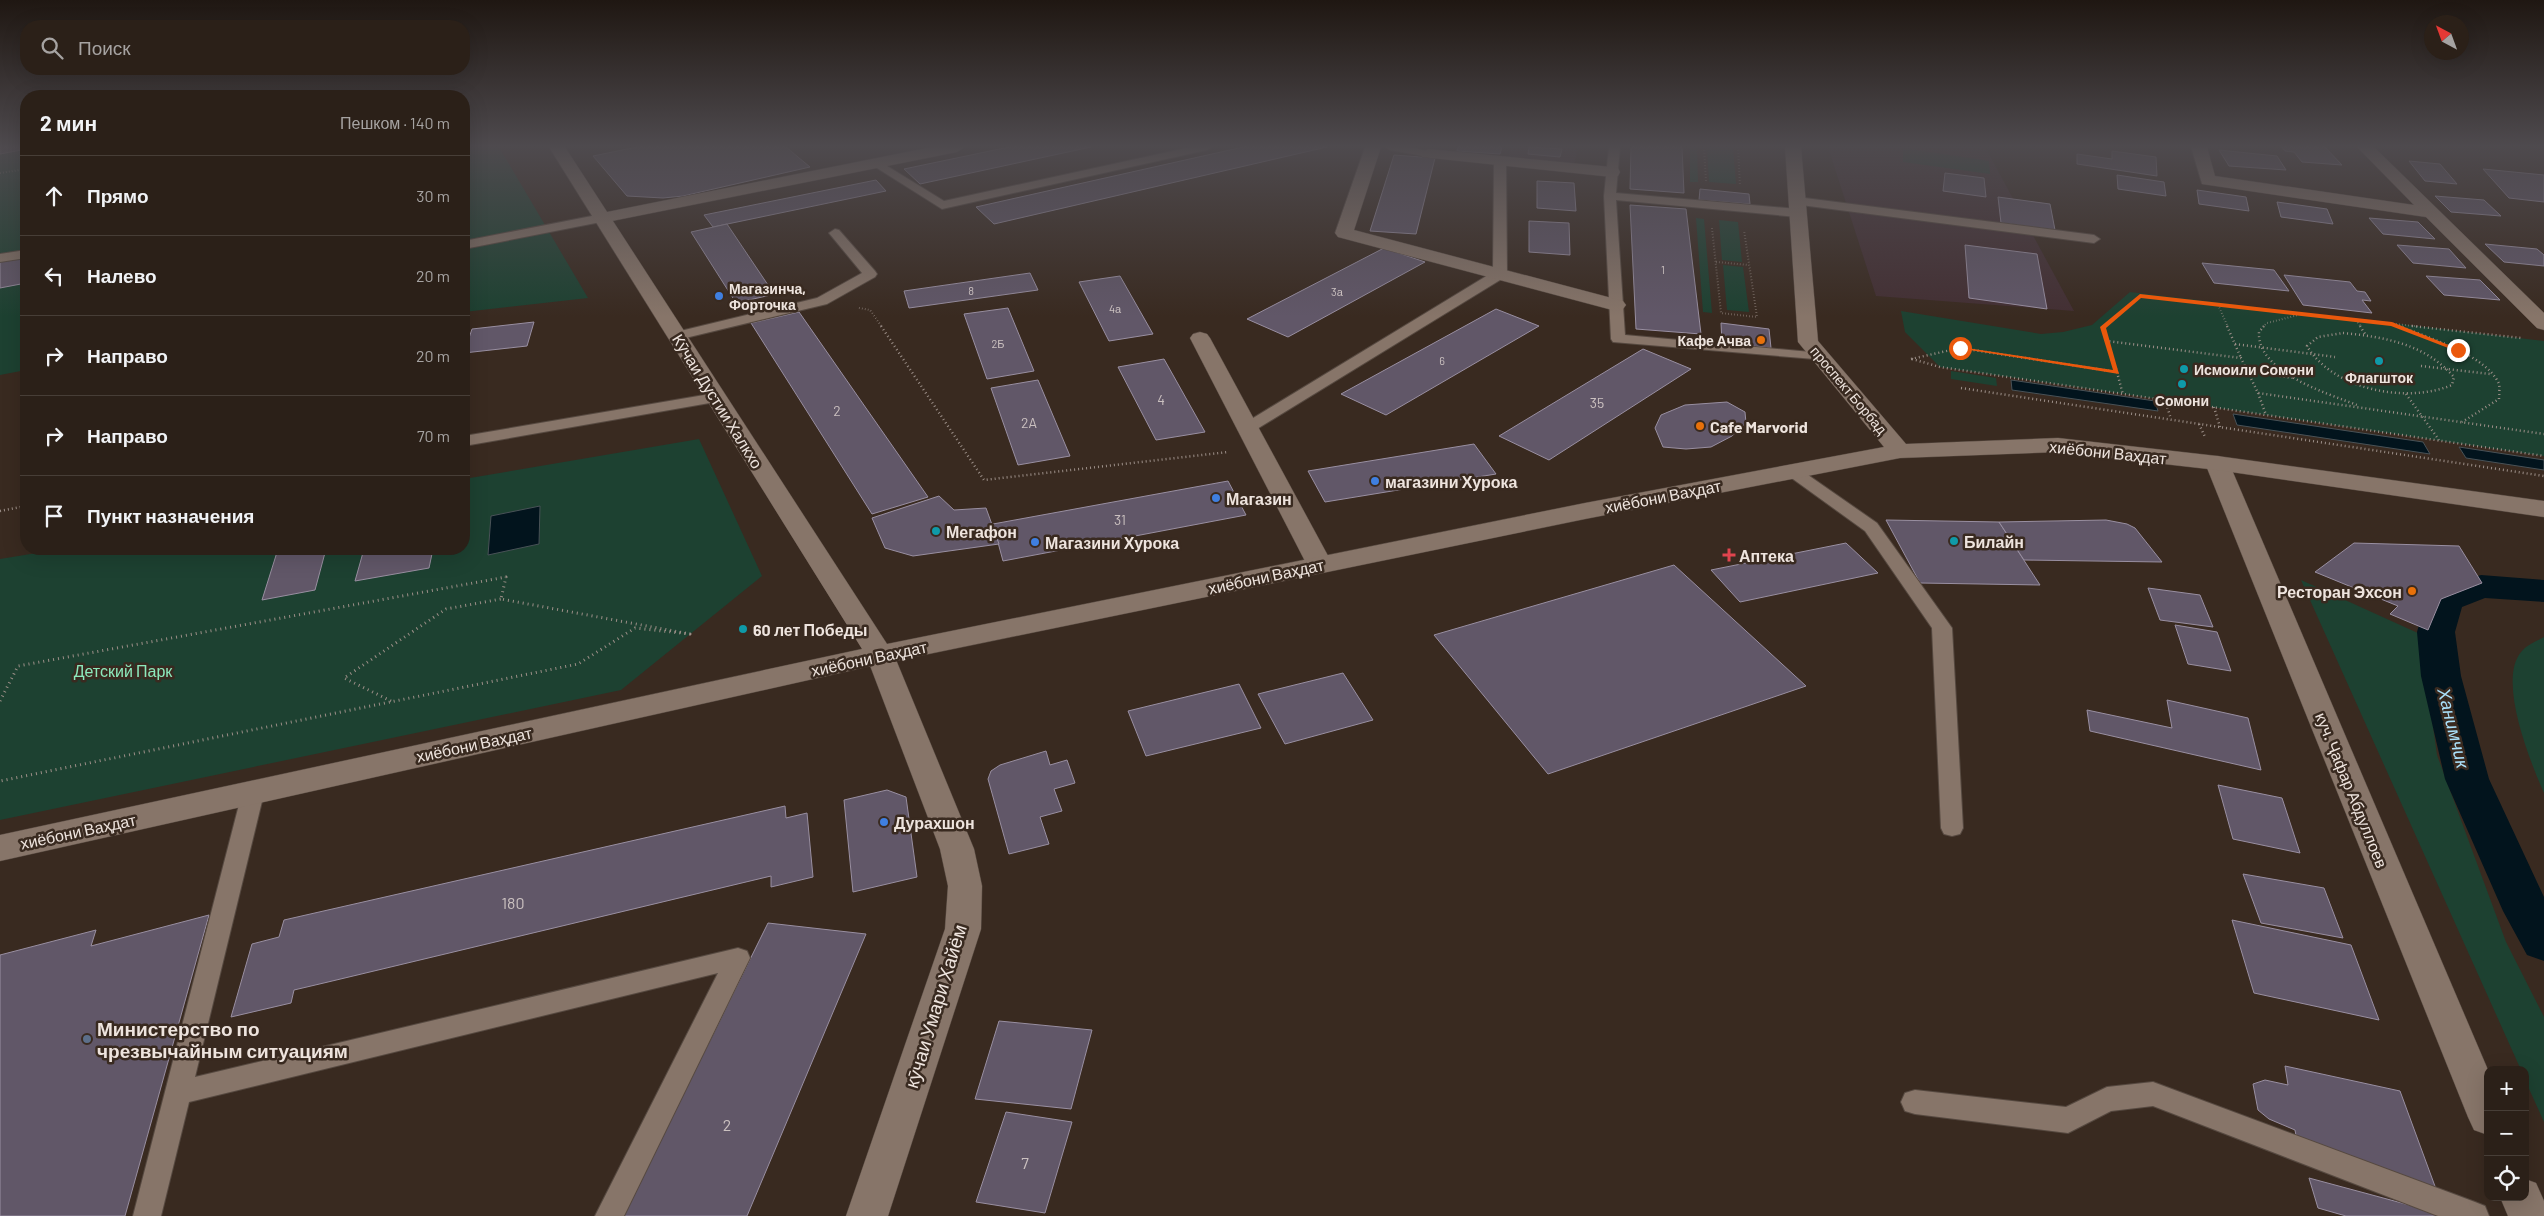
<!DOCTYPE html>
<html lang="ru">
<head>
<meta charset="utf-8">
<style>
	:root { --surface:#2b2018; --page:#332821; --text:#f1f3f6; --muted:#a6a3a2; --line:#473e37 }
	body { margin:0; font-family:Barlow,sans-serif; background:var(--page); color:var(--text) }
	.controls { position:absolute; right:15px; bottom:15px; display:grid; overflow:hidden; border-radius:10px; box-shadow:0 5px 20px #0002 }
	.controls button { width:45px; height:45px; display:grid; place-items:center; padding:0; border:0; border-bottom:1px solid var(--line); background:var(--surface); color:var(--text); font:25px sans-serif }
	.compass { position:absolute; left:2424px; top:15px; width:45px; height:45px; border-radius:50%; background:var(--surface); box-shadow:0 5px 20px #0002; rotate:319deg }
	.stop { position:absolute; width:15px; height:15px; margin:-11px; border:4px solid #ea580c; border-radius:50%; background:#fff }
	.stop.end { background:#ea580c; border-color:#fff; box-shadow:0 1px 5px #0008 }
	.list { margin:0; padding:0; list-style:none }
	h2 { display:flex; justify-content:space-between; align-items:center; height:65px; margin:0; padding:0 20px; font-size:21px }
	h2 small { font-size:16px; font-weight:400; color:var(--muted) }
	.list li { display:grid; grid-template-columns:32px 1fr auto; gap:15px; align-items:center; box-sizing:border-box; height:80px; padding:0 20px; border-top:1px solid var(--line) }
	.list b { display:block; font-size:19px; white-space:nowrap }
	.list em { font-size:16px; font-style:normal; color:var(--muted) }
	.icon { flex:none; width:28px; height:28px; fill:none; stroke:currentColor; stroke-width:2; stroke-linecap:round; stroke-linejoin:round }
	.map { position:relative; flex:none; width:2544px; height:1216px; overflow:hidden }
	.search { position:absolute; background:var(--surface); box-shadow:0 5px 20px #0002; left:20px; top:20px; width:450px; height:55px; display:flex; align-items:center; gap:12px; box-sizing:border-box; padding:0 18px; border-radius:20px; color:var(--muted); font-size:19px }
	.panel { position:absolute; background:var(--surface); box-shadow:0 5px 20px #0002; left:20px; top:90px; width:450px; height:465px; border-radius:20px }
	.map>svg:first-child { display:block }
	.commercial { fill:#432f33 }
	.green { fill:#1d4131 }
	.water { fill:#02141d; stroke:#495257 }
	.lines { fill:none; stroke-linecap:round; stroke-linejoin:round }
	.canal { fill:#02141d; fill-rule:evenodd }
	.building { fill:#615768; stroke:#998fa1 }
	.lane-casing { stroke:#564940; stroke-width:2 }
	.street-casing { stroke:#564940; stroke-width:1 }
	.secondary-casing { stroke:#564940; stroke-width:1 }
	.path-far2 { stroke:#9c8f88; stroke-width:2; stroke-dasharray:0.5 2.5; stroke-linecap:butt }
	.path-far1 { stroke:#9c8f88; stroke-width:2.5; stroke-dasharray:1 3; stroke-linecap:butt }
	.path { stroke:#9c8f88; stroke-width:3; stroke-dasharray:1 4; stroke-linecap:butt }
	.lane { fill:#877569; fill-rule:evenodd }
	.street { fill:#877569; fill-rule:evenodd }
	.secondary { fill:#877569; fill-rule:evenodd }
	.route { fill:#ea580c }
	.shop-dot { fill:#3f7fe0; stroke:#392a20; stroke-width:2 }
	.food-dot { fill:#e8710a; stroke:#392a20; stroke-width:2 }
	.culture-dot { fill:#0f9aa8; stroke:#392a20; stroke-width:2 }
	.health-dot { fill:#e0444e; stroke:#392a20; stroke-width:2 }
	.service-dot { fill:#5c6f8a; stroke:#392a20; stroke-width:2 }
	.labels { text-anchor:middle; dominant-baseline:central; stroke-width:5; stroke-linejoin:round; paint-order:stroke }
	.far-number-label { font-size:11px; fill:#cbc1c0 }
	.far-poi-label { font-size:14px; font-weight:bold; fill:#eee4de; stroke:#392a20; text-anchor:start }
	.far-street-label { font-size:14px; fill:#eee4de; stroke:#392a20 }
	.number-label { font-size:14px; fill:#cbc1c0 }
	.street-label { font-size:16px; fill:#eee4de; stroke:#392a20 }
	.poi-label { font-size:16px; font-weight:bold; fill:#eee4de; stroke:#392a20; text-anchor:start }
	.park-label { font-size:16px; fill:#8ce9bc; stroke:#392a20 }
	.near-number-label { font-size:16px; fill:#cbc1c0 }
	.water-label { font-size:18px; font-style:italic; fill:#abe1fb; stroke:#392a20 }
	.near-street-label { font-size:19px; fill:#eee4de; stroke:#392a20 }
	.near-poi-label { font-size:19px; font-weight:bold; fill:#eee4de; stroke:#392a20; text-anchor:start }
</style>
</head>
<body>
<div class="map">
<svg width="2544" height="1216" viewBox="0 0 2544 1216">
	<rect width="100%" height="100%" fill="#392a20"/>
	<g class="commercial">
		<path d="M1510 147H1578L1574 165 1509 159Z"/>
		<path d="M1828 147H1985L2074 311 1876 296Z"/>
	</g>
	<g class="green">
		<path d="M0 147H26V370L0 375Z"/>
		<path d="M464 147H499L588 298 464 312Z"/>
		<path d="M1690 147H1697L1698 182H1690Z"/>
		<path d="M1707 147H1733L1736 184 1709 182Z"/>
		<path d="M1903 148 1989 161 1990 174 1903 162Z"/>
		<path d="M1696 218 1704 219 1712 313 1703 312Z"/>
		<path d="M1719 220 1738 222 1742 262 1722 260Z"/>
		<path d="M1723 265 1743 267 1749 312 1727 310Z"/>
		<path d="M2130 292 2544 341V456L1940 367 1905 332 1901 311 2041 334 2063 332 2092 325Z"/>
		<path d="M1951 371 1996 378 1997 386 1951 379Z"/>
		<path d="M699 439 762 576 621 690 0 820V559L61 549H464V479Z"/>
		<path d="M2301 580 2420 634 2437 755 2506 942 2544 1017V1122L2525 1080V1070H2521Z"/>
		<path d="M2544 637V793C2531 764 2496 678 2522 651 2527 645 2537 641 2544 637Z"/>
	</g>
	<g class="water">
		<path d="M2011 380 2155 401 2158 411 2012 390Z"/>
		<path d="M2233 414 2423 442 2430 454 2237 425Z"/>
		<path d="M2459 447 2544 460V470L2466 458Z"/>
		<path d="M540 506 539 544 488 555 491 516Z"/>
	</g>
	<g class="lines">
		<path class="canal" d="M2481 575 2544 580V602L2485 598 2462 607 2455 632 2461 676 2489 779 2544 897V961L2527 955 2503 911 2445 779 2421 676 2417 632 2426 600 2432 592Z"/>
	</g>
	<g class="building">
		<path d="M0 147H26L21 148V150L0 154Z"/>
		<path d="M637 147H786L810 167 683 196 663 198 627 196 593 156Z"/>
		<path d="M1009 147H1091L920 184 904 169Z"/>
		<path d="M1243 147H1327L994 224 976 207Z"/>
		<path d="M1458 147H1502L1500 154 1457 151Z"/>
		<path d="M1529 147 1562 149 1560 157 1528 154Z"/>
		<path d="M1631 147H1682L1684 193 1630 189Z"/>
		<path d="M2282 147H2325L2342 165 2302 162 2294 152 2285 151Z"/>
		<path d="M2219 150 2277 156 2286 170 2229 166Z"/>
		<path d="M2112 151 2156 157 2157 176 2077 164V154L2112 159Z"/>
		<path d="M1394 155 1435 158 1416 234 1370 231Z"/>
		<path d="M2409 161 2440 164 2457 184 2425 181Z"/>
		<path d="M2483 169 2544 175V202L2509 198Z"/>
		<path d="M1945 173 1984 178 1986 197 1943 191Z"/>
		<path d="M2117 175 2164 182 2166 196 2118 189Z"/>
		<path d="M876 180 886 191 713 227 704 215Z"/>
		<path d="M1537 181 1574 183 1576 211 1537 208Z"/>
		<path d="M1700 189 1749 194 1750 204 1699 200Z"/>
		<path d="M2197 190 2246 197 2249 211 2199 204Z"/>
		<path d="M2435 196 2484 200 2501 216 2451 212Z"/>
		<path d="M1998 197 2050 204 2055 230 2001 223Z"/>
		<path d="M2277 202 2327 209 2333 224 2281 217Z"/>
		<path d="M1630 205 1686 209 1701 334 1636 329Z"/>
		<path d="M2369 218 2418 222 2435 239 2383 234Z"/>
		<path d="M1529 221 1569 223 1570 255 1529 252Z"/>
		<path d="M727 224 768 285 775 294 736 303 691 232Z"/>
		<path d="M2485 244 2537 249 2544 255V266L2504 262Z"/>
		<path d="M1965 245 2037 254 2047 309 1969 298Z"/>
		<path d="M2397 245 2449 249 2466 268 2413 263Z"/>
		<path d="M1384 248 1425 262 1288 337 1247 319Z"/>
		<path d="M26 257V283L0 288V262Z"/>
		<path d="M2202 263 2274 270 2289 291 2214 283Z"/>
		<path d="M1030 273 1038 290 909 308 904 291Z"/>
		<path d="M2284 275 2350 282 2357 291 2365 292 2371 301 2362 300 2372 313 2303 305Z"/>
		<path d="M1120 276 1153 334 1109 341 1079 282Z"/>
		<path d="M2426 276 2480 280 2500 300 2444 295Z"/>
		<path d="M1008 308 1034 371 987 379 964 314Z"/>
		<path d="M1496 309 1539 326 1386 415 1341 394Z"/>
		<path d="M799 312 928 497 872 514 751 323Z"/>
		<path d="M534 322 527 346 464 353 472 329Z"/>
		<path d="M1721 323 1769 329 1771 348 1722 343Z"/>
		<path d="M1643 349 1691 369 1549 460 1499 436Z"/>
		<path d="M1164 359 1205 432 1156 440 1118 367Z"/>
		<path d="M1038 380 1070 456 1018 465 991 388Z"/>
		<path d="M1727 402 1745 412 1746 423 1732 436 1711 447 1686 449 1663 447 1655 428 1661 415 1685 405Z"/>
		<path d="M1474 444 1496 474 1325 502 1308 471Z"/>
		<path d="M1228 481 1246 515 1003 561 993 524Z"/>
		<path d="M939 496 954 510 986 508 999 544 913 556 885 548 872 518Z"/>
		<path d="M1886 520 1999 522 2040 585 1920 583Z"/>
		<path d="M2106 520 2127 524 2135 528 2162 562 2024 560 1999 522Z"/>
		<path d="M1846 543 1878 573 1740 602 1711 570Z"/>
		<path d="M2354 543 2459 546 2482 583 2441 599 2428 630 2390 614 2398 606 2315 572Z"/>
		<path d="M278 549H326L315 590 262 600Z"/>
		<path d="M364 549H433L429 568 355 581Z"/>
		<path d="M1674 565 1806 686 1548 774 1434 635Z"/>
		<path d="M2148 588 2200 595 2213 627 2160 620Z"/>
		<path d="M2175 625 2217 632 2231 671 2188 664Z"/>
		<path d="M1343 673 1373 720 1285 744 1258 694Z"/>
		<path d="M1239 684 1261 728 1146 756 1128 711Z"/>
		<path d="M2167 700 2248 718 2261 770 2090 731 2087 710 2172 728Z"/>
		<path d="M1046 751 1050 765 1067 760 1075 783 1054 789 1062 811 1040 817 1049 844 1009 854 988 779 991 771 1000 765Z"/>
		<path d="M2218 785 2282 798 2300 853 2233 839Z"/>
		<path d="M887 790 906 797 917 877 853 892 844 800Z"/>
		<path d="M785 806 786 818 807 813 813 877 771 887V876L328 982 294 990 291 1003 231 1017 252 944 279 937 284 920Z"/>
		<path d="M2243 874 2324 888 2343 938 2261 923Z"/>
		<path d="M209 915 125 1216H0V955L96 930 91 946Z"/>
		<path d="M2232 920 2351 945 2379 1020 2254 993Z"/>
		<path d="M768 923 866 934 747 1216H623Z"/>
		<path d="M999 1021 1092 1030 1071 1109 975 1099Z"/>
		<path d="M2285 1066 2400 1091 2436 1189 2298 1147 2295 1130 2269 1119 2258 1110 2253 1084 2265 1080 2288 1085Z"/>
		<path d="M1006 1112 1072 1122 1045 1213 976 1202Z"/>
		<path d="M2309 1178 2450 1216H2346L2318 1208Z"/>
	</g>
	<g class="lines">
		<g class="lane-casing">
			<g id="lane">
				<path d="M1191 147H1212L1207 150 942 209 869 163 871 161H879L944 201Z"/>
				<path d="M1385 147H1409L1432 152 1434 154 1428 157 1390 150Z"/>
				<path d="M1609 147H1620L1616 193 1798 209 1804 213 1798 217 1616 200 1625 335 1822 353 1829 357 1827 360 1613 342 1611 339 1604 196Z"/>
				<path d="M1500 158 1506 161 1507 274 1505 277 1252 432H1240L1238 429 1240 426 1493 272 1494 161Z"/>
				<path d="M1797 197 2094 235 2100 239 2094 243 1793 204 1791 201Z"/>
				<path d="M602 214 608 218 606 221 464 249V241Z"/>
				<path d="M835 229 839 230 875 271 877 274 875 277 827 304 677 340 670 336 672 333 817 298 862 273 829 233Z"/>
				<path d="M26 250V258L0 262V254Z"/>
				<path d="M716 393 721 395 724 398 721 401 464 446V436Z"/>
				<path d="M1792 466 1798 468 1877 523 1952 628 1963 828 1960 834 1952 836 1944 834 1941 828 1932 628 1865 531 1786 474 1784 471 1786 468Z"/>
				<path d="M253 785 261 787 264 793 195 1077 738 948 747 951 750 958 624 1216H595L718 973 189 1102 161 1216H133L242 793 245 787Z"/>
				<path d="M2153 1082 2475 1202 2485 1206 2489 1216H2438L2153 1106 2111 1111 2068 1133 1915 1114 1905 1111 1901 1102 1905 1093 1915 1090 2066 1107 2107 1087Z"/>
			</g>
		</g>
		<g class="street-casing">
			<g id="street">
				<path d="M932 147H965L957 152 602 223 596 222 593 218 596 214 602 213Z"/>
				<path d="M1365 147H1381L1354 230 1623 301 1626 305 1623 309 1616 311 1338 237 1335 233Z"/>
				<path d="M2191 147H2207L2215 176 2414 205 2357 147H2374L2544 313V330L2537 328 2426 217 2202 184Z"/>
				<path d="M1428 149 1612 167 1618 168 1620 172 1618 176 1612 177 1422 157 1420 154Z"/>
				<path d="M1200 332 1207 334 1210 338 1333 565 1329 571 1320 573 1311 571 1307 565 1190 338 1193 334Z"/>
				<path d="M2217 456 2225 458 2229 463 2488 1070V1135L2474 1130 2468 1117 2205 463 2209 458Z"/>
				<path d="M880 646 890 648 894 655 974 849 982 886 981 929 888 1216H846L945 929 948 886 940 849 866 655 870 648Z"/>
				<path d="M2525 1179 2536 1183 2544 1201V1216H2508L2500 1197H2525Z"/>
			</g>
		</g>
		<g class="secondary-casing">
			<path id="secondary" d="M549 147H565L887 644 1585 503 1884 447 1798 342 1785 147H1801L1818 341 1906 444 2058 438 2217 456 2544 501V517L2217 470 2058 452 1900 458 1585 519 880 664 0 861V835L862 649Z"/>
		</g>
		<g class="path-far2">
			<path d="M1704 147 1706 181"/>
			<path d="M1738 147 1740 186"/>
			<path d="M0 173 26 169"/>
			<path d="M1712 228 1721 313 1757 317 1744 230"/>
			<path d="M1716 262 1749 265"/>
			<path d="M2218 305 2228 327"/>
			<path d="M859 308 870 310 882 327"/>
			<path d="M2356 320 2361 327"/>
			<path d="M2399 326 2402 327"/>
			<path d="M2103 327 2140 296 2423 327"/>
			<path d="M2263 327 2267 323 2298 315"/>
		</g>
		<g class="path-far1">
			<path d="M881 326 984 480 1228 452"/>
			<path d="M2104 326 2107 341"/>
			<path d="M2227 326 2241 358"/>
			<path d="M2264 326 2259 332C2257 372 2326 393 2357 405"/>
			<path d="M2360 326 2365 334"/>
			<path d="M2399 326C2426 337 2487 355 2499 384 2500 387 2499 395 2499 399L2462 422"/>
			<path d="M2412 326 2521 338"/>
			<path d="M2343 333C2385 337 2425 344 2454 377L2452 385C2407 404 2333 390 2307 346L2318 337Z"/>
			<path d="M2235 344 2335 357"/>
			<path d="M1911 359 1960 348 2117 372 2107 341 2241 358 2258 393 2544 434"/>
			<path d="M1912 359 1940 367 2544 456"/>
			<path d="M2421 366 2490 374"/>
			<path d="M2117 372 2123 395"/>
			<path d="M2248 372 2294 378"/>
			<path d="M1961 388 2544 476"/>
			<path d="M2258 393 2266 415"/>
			<path d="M2406 394 2439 440"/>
			<path d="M2165 400 2171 419"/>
			<path d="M2214 407 2220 427"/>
			<path d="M2199 424 2205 437"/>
			<path d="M0 511 26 506"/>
		</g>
		<g class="path">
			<path d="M0 701 18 666 506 577 501 599 690 634 635 628 578 664 0 781"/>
			<path d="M391 701 344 678 446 609 501 599"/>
		</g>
		<use href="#lane" class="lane"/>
		<use href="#street" class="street"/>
		<use href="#secondary" class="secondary"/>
	</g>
	<linearGradient id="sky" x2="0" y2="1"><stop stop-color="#1f1712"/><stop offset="0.46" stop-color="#4e4a4e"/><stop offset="1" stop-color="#4e4a4e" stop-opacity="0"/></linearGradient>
	<rect width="2544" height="317" fill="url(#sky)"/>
	<path class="route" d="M2140 294 2392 322 2461 350 2456 351 2391 326 2141 298 2106 328 2119 374 1957 348 1960 347 2113 370 2100 327Z"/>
	<g class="shop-dot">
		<circle cx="719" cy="296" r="5"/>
		<circle cx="1375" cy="481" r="5"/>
		<circle cx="1216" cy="498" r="5"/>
		<circle cx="1035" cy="542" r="5"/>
		<circle cx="884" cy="822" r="5"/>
	</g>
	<g class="food-dot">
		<circle cx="1761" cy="340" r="5"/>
		<circle cx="1700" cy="426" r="5"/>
		<circle cx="2412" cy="591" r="5"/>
	</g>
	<g class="culture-dot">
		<circle cx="2379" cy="361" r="5"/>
		<circle cx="2184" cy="369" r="5"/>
		<circle cx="2182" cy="384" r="5"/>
		<circle cx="936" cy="531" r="5"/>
		<circle cx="1954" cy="541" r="5"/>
		<circle cx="743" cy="629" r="5"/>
	</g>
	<path class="health-dot" d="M1726.5 547.5h5v5h5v5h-5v5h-5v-5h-5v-5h5z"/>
	<circle class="service-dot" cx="87" cy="1039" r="5"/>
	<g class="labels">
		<g class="far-number-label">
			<text x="1663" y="269">1</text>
			<text x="971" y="290">8</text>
			<text x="1337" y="291">3а</text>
			<text x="1115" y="308">4а</text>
			<text x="998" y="343">2Б</text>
			<text x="1442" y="360">6</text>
		</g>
		<g class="far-poi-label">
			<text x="729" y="288">Магазинча,<tspan x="729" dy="16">Форточка</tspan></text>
			<text x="1751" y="340" text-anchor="end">Кафе Ачва</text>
			<text x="2194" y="369">Исмоили Сомони</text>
			<text x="2379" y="377" text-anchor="middle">Флагшток</text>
			<text x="2182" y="400" text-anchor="middle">Сомони</text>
		</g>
		<g class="far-street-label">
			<text transform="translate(1849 390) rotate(50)">проспект Борбад</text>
		</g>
		<g class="number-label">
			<text x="1161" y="399">4</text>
			<text x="1597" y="402">35</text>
			<text x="837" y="410">2</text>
			<text x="1029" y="422">2A</text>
			<text x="1120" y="519">31</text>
		</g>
		<g class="street-label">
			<text transform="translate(718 401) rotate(58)">Кӯчаи Дустии Халкхо</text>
			<text transform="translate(2108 452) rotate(6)">хиёбони Ваҳдат</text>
			<text transform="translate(1663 496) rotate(-11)">хиёбони Ваҳдат</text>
			<text transform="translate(1266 576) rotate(-12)">хиёбони Ваҳдат</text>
			<text transform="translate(869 658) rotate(-12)">хиёбони Ваҳдат</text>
			<text transform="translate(474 744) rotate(-12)">хиёбони Ваҳдат</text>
			<text transform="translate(2352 790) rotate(68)">куч. Ҷафар Абдуллоев</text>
			<text transform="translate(78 831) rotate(-12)">хиёбони Ваҳдат</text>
		</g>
		<g class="poi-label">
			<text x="1710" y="426">Cafe Marvorid</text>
			<text x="1385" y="481">магазини Хурока</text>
			<text x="1226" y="498">Магазин</text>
			<text x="946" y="531">Мегафон</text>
			<text x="1964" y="541">Билайн</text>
			<text x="1045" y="542">Магазини Хурока</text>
			<text x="1739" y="555">Аптека</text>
			<text x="2402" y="591" text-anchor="end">Ресторан Эхсон</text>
			<text x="753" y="629">60 лет Победы</text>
			<text x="894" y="822">Дурахшон</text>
		</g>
		<g class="park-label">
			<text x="123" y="670">Детский Парк</text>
		</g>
		<g class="near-number-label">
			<text x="513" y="902">180</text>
			<text x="727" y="1124">2</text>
			<text x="1025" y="1162">7</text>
		</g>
		<g class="water-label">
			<text transform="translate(2454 728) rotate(76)">Ханимчик</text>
		</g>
		<g class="near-street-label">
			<text transform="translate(935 1006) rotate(-73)">кӯчаи Умари Хайём</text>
		</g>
		<g class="near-poi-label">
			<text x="97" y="1028">Министерство по<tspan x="97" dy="22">чрезвычайным ситуациям</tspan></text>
		</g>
	</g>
</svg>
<div class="controls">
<button>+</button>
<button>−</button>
<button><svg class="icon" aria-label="locate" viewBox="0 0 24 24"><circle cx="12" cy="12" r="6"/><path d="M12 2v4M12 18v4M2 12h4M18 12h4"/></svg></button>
</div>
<svg class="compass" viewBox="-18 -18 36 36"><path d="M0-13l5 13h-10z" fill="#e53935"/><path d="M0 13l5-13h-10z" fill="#a6a3a2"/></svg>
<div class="stop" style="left:1960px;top:348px"></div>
<div class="stop end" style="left:2458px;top:350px"></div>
<div class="search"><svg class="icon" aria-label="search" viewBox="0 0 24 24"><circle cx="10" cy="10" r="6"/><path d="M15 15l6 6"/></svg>Поиск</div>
<section class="panel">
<h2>2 мин<small>Пешком · 140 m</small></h2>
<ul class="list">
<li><svg class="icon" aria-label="ahead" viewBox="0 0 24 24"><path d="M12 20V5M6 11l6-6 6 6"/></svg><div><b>Прямо</b></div><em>30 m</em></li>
<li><svg class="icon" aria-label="left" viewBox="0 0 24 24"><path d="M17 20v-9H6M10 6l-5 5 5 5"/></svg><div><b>Налево</b></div><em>20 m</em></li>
<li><svg class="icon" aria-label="right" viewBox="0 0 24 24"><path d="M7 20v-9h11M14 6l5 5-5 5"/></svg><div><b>Направо</b></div><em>20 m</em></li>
<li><svg class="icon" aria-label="right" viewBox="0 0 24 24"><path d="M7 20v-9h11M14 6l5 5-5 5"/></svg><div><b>Направо</b></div><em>70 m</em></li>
<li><svg class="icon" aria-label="arrive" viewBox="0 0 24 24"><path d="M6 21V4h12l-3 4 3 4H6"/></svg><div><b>Пункт назначения</b></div></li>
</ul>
</section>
</div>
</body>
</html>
